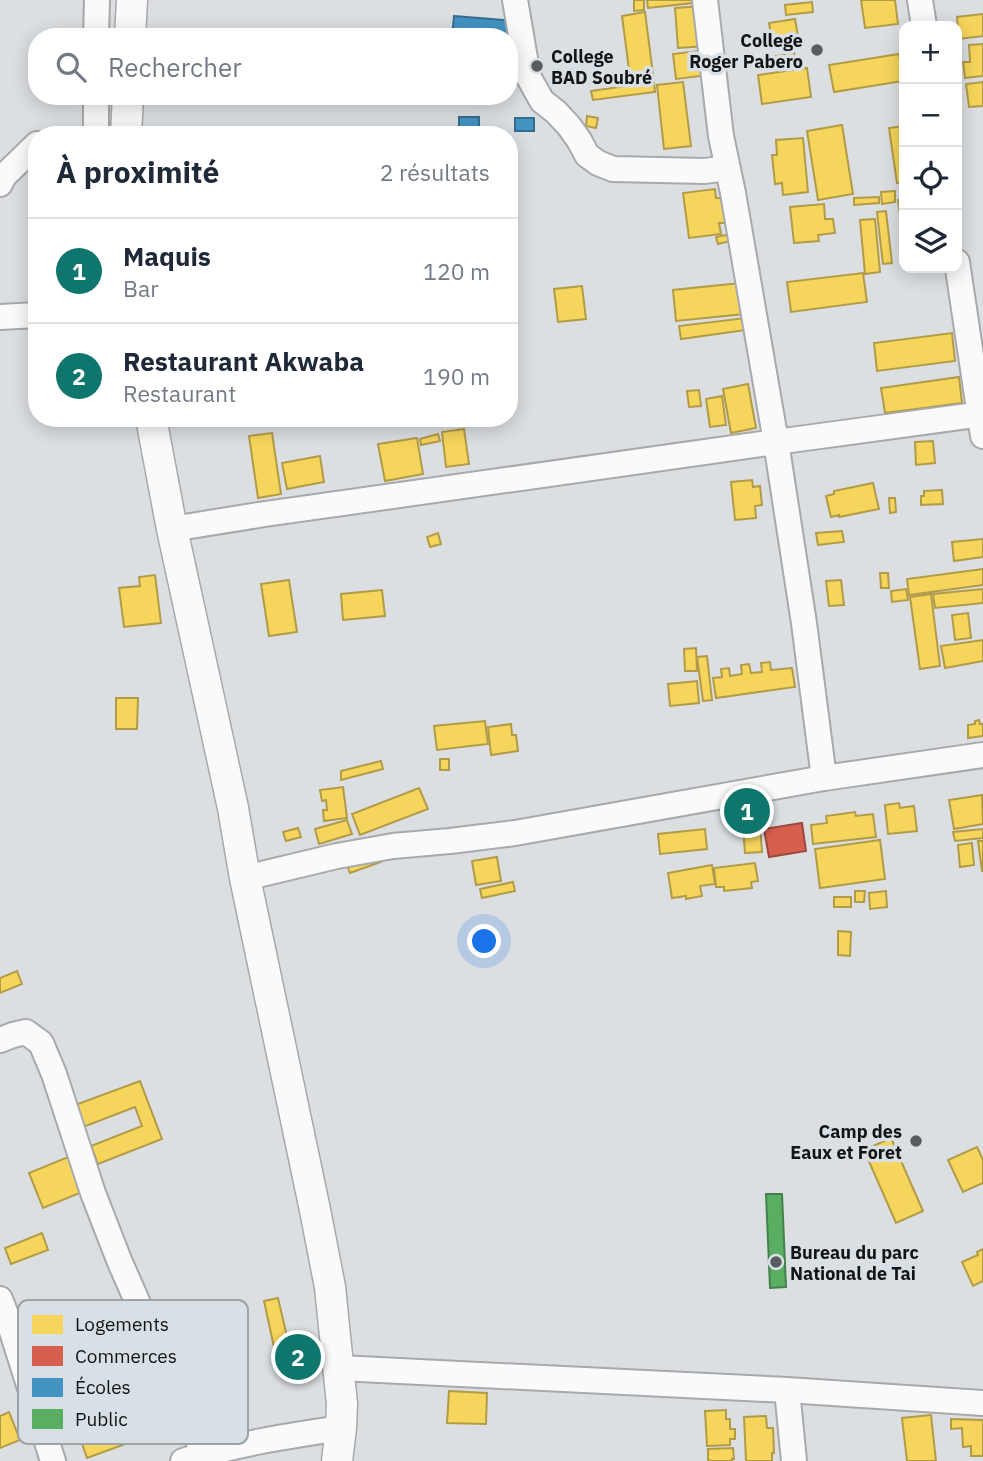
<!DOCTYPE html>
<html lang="fr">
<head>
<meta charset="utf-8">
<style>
	:root { --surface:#fff; --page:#f2f2f3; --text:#1f2937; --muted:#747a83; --line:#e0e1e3; --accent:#0f766e }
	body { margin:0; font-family:"IBM Plex Sans",sans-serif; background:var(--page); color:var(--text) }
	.controls { position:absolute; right:21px; top:21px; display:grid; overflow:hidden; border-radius:14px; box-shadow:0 4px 18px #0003 }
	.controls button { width:63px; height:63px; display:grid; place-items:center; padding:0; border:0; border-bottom:2px solid var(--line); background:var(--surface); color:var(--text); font:35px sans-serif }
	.you { position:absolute; left:485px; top:942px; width:24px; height:24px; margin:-18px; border:5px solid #fff; border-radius:50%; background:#1a73e8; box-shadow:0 0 0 10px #1a73e833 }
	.badge { display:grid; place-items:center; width:46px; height:46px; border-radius:50%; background:var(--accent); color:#fff; font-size:23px; font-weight:700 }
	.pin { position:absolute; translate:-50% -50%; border:4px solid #fff; box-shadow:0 2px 7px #0006 }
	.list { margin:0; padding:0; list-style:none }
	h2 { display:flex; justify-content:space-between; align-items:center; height:91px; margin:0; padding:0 28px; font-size:30px }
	h2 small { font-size:23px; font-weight:400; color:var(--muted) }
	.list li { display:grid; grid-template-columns:46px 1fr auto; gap:21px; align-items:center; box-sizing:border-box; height:105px; padding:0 28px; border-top:2px solid var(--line) }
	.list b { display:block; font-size:26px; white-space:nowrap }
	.list p { margin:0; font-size:23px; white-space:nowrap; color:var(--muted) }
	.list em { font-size:23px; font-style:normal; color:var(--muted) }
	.icon { flex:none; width:38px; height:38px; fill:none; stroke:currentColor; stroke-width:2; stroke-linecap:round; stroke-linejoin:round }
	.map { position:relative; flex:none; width:983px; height:1461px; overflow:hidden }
	.search { position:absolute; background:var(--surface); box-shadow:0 4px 18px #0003; left:28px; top:28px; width:490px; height:77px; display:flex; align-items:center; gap:18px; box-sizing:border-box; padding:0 24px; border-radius:28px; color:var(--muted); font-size:26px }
	.panel { position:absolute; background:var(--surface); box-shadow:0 4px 18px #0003; left:28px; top:126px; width:490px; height:301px; border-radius:28px }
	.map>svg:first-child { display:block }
	.homes { fill:#f6d55c; stroke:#b29b47; stroke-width:2 }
	.shops { fill:#d6604d; stroke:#9b4a3d; stroke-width:2 }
	.schools { fill:#4393c3; stroke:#346d8f; stroke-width:2 }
	.public { fill:#5aae61; stroke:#44804b; stroke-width:2 }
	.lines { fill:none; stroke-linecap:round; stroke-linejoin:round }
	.minor-casing { stroke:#a7a9ac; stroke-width:28 }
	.major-casing { stroke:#a7a9ac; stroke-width:33 }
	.minor { stroke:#fafafb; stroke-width:24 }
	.major { stroke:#fafafb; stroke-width:30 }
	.poi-dot { fill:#595c5e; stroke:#d9e0e5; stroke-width:2.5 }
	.labels { text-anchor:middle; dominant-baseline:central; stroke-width:7; stroke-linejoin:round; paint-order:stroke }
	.poi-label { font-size:18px; font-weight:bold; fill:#121517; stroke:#d9e0e5; text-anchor:end }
	.key { fill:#d9e0e5; stroke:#9da3a7; stroke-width:2 }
	.key-label { font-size:19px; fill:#121517 }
</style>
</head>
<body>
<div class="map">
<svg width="983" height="1461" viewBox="0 0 983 1461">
	<rect width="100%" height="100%" fill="#dcdfe2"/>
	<g class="homes">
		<path d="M634 0H644V10L634 11Z"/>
		<path d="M647 0H693V3L648 8Z"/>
		<path d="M861 0H895L898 24 865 28Z"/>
		<path d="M812 2 813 12 786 15 785 5Z"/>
		<path d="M703 6 706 46 678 48 675 8Z"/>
		<path d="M645 12 654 82 631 85 622 16Z"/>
		<path d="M983 14V36L959 39 957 17Z"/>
		<path d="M795 19 798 36 772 41 769 23Z"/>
		<path d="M983 44V76L965 78 963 62H970L969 45Z"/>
		<path d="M706 50 709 75 676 79 673 54Z"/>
		<path d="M794 53 796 62 756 69 754 60Z"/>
		<path d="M899 54 903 81 834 92 829 65Z"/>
		<path d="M807 68 811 97 762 104 758 75Z"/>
		<path d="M654 82 655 92 593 100 591 91Z"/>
		<path d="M683 82 691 146 664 149 657 85Z"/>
		<path d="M983 82V106L969 107 966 84Z"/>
		<path d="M587 116 598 118 596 128 586 126Z"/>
		<path d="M842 125 853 194 818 200 807 131Z"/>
		<path d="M904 126V182L897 183 889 128Z"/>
		<path d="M803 138 808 192 783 195 782 183 775 184 772 155H777L776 140Z"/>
		<path d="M715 189 716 198H722L725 223H719L721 234 689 238 683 193Z"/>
		<path d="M895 191V202L882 204 881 192Z"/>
		<path d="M879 197V203L854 205V198Z"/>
		<path d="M904 199V245L898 200Z"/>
		<path d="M824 204 825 219H833L835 233 818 235 819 241 794 243 790 207Z"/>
		<path d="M886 211 892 263 883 264 877 212Z"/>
		<path d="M875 219 880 272 865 274 860 220Z"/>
		<path d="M737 233 738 239 718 244 716 237Z"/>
		<path d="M863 273 867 302 791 312 787 282Z"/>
		<path d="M740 283 744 314 676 321 673 290Z"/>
		<path d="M582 286 586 319 558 322 554 289Z"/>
		<path d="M745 318 746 330 681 339 679 326Z"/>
		<path d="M952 333 955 361 877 371 874 343Z"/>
		<path d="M959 377 962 403 885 413 881 388Z"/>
		<path d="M748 384 756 428 731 433 723 389Z"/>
		<path d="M699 390 701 406 689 407 687 391Z"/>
		<path d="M722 396 726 425 710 427 706 399Z"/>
		<path d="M464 429 469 464 446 467 442 432Z"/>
		<path d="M272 433 281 494 258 498 249 436Z"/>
		<path d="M438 434 440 441 421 445 420 439Z"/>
		<path d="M417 438 423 474 385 481 378 444Z"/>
		<path d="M933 441 935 463 916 465 915 442Z"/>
		<path d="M320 456 324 482 287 489 282 463Z"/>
		<path d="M752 480 753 487 760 486 762 505 755 506 756 518 735 520 731 482Z"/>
		<path d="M873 483 879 509 839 517V515L831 517 826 496 834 494V491Z"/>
		<path d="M942 490 943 504 921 505V496H924V491Z"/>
		<path d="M889 498H895L896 512 890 513Z"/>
		<path d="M842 531 844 542 818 545 816 533Z"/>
		<path d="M438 533 441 544 430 547 427 537Z"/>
		<path d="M983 539V557L954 561 952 542Z"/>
		<path d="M983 569V585L909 595 907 579Z"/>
		<path d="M880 573H888L889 588H881Z"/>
		<path d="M155 575 161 623 124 627 119 588 140 586 139 577Z"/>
		<path d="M289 580 297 632 269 636 261 584Z"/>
		<path d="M841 580 844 605 829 606 826 581Z"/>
		<path d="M906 589 908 600 892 602 891 591Z"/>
		<path d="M983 589V603L935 608 933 594Z"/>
		<path d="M382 590 385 616 343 620 341 594Z"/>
		<path d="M931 594 940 666 920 669 910 597Z"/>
		<path d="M968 613 971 638 955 640 952 615Z"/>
		<path d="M983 640V661L945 668 941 646Z"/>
		<path d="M696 648 697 671H685L684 649Z"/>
		<path d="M707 656 712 700 703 701 697 657Z"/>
		<path d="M770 662 771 670 792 668 795 687 716 698 713 678 722 677 721 669 729 668 730 676 742 674 741 665 749 664 751 673 762 672 761 663Z"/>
		<path d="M697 681 699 703 670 706 668 684Z"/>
		<path d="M116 698H138L137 729H116Z"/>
		<path d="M979 720 980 724H983V736L968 738V725L975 724V721Z"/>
		<path d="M485 721 488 744 437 750 434 726Z"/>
		<path d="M511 724 512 735H516L518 751 491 755 488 727Z"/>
		<rect x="440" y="759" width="9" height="11"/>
		<path d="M381 761 383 769 341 780V771Z"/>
		<path d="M343 787 347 818 324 821 323 810H327L326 800 322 801 320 790Z"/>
		<path d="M419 788 428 809 360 835 352 814Z"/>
		<path d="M982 795 983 824 954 829 949 800Z"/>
		<path d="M899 803 900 808 914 806 917 831 888 834 885 805Z"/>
		<path d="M759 812 762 852 745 853 742 814Z"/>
		<path d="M855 812 856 816 873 814 876 837 813 844 811 825 827 823 826 816Z"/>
		<path d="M347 820 352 834 319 844 315 829Z"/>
		<path d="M298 828 301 837 286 841 283 832Z"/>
		<path d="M705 829 707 849 660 854 658 834Z"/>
		<path d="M983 829V838L955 841 953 832Z"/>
		<path d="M880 840 885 879 820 888 815 849Z"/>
		<path d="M978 841H983V871H982Z"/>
		<path d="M972 843 974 865 960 867 958 845Z"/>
		<path d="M377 851 381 862 350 873 346 863Z"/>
		<path d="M497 857 501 881 476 885 472 861Z"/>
		<path d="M755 863 758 881 751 882 752 888 724 891V887H716L714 868Z"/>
		<path d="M712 865 715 884 700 886 702 896 686 899V896L672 898 668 873Z"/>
		<path d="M513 882 515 891 482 898 480 889Z"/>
		<path d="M855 891H865L864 902H855Z"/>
		<path d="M886 891 887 907 870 909 869 893Z"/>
		<rect x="834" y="897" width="17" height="10"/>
		<path d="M838 931 851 932 850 956 838 955Z"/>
		<path d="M17 971 22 984 0 993V978Z"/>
		<path d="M140 1081 162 1139 98 1164 91 1146 142 1126 135 1107 83 1127 75 1105Z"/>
		<path d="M891 1138 923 1211 896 1223 864 1150Z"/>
		<path d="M977 1147 983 1160V1183L963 1192 948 1160Z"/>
		<path d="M73 1155 87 1190 43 1208 29 1173Z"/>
		<path d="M42 1233 48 1250 11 1264 5 1248Z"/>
		<path d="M983 1249V1281L973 1286 962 1262 978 1255 977 1252Z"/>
		<path d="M278 1298 292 1358 277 1361 264 1301Z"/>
		<path d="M449 1391 487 1393 486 1424 447 1423Z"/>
		<path d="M153 1402 164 1430 87 1458 77 1429Z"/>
		<path d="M726 1410V1419H730V1429H735V1439H730V1445L707 1446 705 1411Z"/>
		<path d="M9 1412 20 1440 0 1448V1416Z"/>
		<path d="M931 1415 936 1461H907L902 1418Z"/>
		<path d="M766 1416 767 1428H773L774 1453H772V1461H746L744 1417Z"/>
		<path d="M951 1419 983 1420V1456H971V1446L963 1447 962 1428 951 1429Z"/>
		<path d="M733 1448 734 1459H732V1461H711L708 1460V1449Z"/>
	</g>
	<path class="shops" d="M802 823 806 851 769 857 764 829Z"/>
	<g class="schools">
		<path d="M454 16 517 21 515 53H509V37H452Z"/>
		<path d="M333 31 351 32V37H332Z"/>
		<rect x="459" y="117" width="20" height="12"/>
		<rect x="515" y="118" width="19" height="13"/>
	</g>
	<path class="public" d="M766 1194H782L786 1287 770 1288Z"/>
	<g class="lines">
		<g class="minor-casing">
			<g id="minor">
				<path d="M515 0 528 76 542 101 556 112 569 126 579 140 587 155 598 163 613 169 705 171 727 168"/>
				<path d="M705 0 721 136 733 193 776 442 983 414"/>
				<path d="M920 0 924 26"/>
				<path d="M96 37 97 0"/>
				<path d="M96 96V135"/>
				<path d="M0 184 4 176 37 144"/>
				<path d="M957 262 983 436"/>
				<path d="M0 317 37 315"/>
				<path d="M172 529 265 514 776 442 804 623 824 778"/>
				<path d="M245 878 337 856 393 846 450 841 515 833 824 778 983 755"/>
				<path d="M0 1040 13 1035 26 1032 41 1043 54 1074 93 1193 119 1260 204 1454"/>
				<path d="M0 1299 9 1322 53 1461"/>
				<path d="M339 1368 787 1390 983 1403"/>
				<path d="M787 1390 794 1461"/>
				<path d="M183 1461C234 1444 288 1436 341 1428"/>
			</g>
		</g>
		<g class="major-casing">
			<g id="major">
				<path d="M130 37 132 0"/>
				<path d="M126 135 128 96"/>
				<path d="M151 418 172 529 233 808 245 878 315 1210 330 1287 342 1404 341 1428 337 1461"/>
			</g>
		</g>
		<use href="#minor" class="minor"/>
		<use href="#major" class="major"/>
	</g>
	<g class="poi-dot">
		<circle cx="817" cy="50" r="7"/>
		<circle cx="537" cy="66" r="7"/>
		<circle cx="916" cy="1141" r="7"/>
		<circle cx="776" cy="1262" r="7"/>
	</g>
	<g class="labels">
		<g class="poi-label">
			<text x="803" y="40">College<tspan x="803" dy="21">Roger Pabero</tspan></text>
			<text x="551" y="56" text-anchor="start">College<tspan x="551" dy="21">BAD Soubré</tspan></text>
			<text x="902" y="1131">Camp des<tspan x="902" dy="21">Eaux et Foret</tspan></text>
			<text x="790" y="1252" text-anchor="start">Bureau du parc<tspan x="790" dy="21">National de Tai</tspan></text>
		</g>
	</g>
	<rect x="18" y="1300" width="230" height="144" rx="10" class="key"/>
	<rect x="32" y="1315" width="31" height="19" fill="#f6d55c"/>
	<rect x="32" y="1346" width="31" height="20" fill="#d6604d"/>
	<rect x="32" y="1378" width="31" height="19" fill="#4393c3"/>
	<rect x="32" y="1409" width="31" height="20" fill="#5aae61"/>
	<g class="key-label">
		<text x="75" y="1331">Logements</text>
		<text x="75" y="1363">Commerces</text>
		<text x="75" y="1394">Écoles</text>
		<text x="75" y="1426">Public</text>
	</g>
</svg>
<div class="controls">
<button>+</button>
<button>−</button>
<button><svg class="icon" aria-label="locate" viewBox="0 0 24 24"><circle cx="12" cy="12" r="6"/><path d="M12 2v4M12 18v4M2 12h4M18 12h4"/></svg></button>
<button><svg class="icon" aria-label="layers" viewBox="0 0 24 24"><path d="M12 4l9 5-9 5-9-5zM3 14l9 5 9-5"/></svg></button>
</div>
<div class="you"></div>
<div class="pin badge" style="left:747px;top:811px">1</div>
<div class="pin badge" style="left:298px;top:1357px">2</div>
<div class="search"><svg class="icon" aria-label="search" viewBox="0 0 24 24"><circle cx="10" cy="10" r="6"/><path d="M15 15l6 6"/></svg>Rechercher</div>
<section class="panel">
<h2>À proximité<small>2 résultats</small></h2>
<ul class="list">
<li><span class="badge">1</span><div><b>Maquis</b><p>Bar</p></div><em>120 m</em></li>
<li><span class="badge">2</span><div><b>Restaurant Akwaba</b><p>Restaurant</p></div><em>190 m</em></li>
</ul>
</section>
</div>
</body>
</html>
